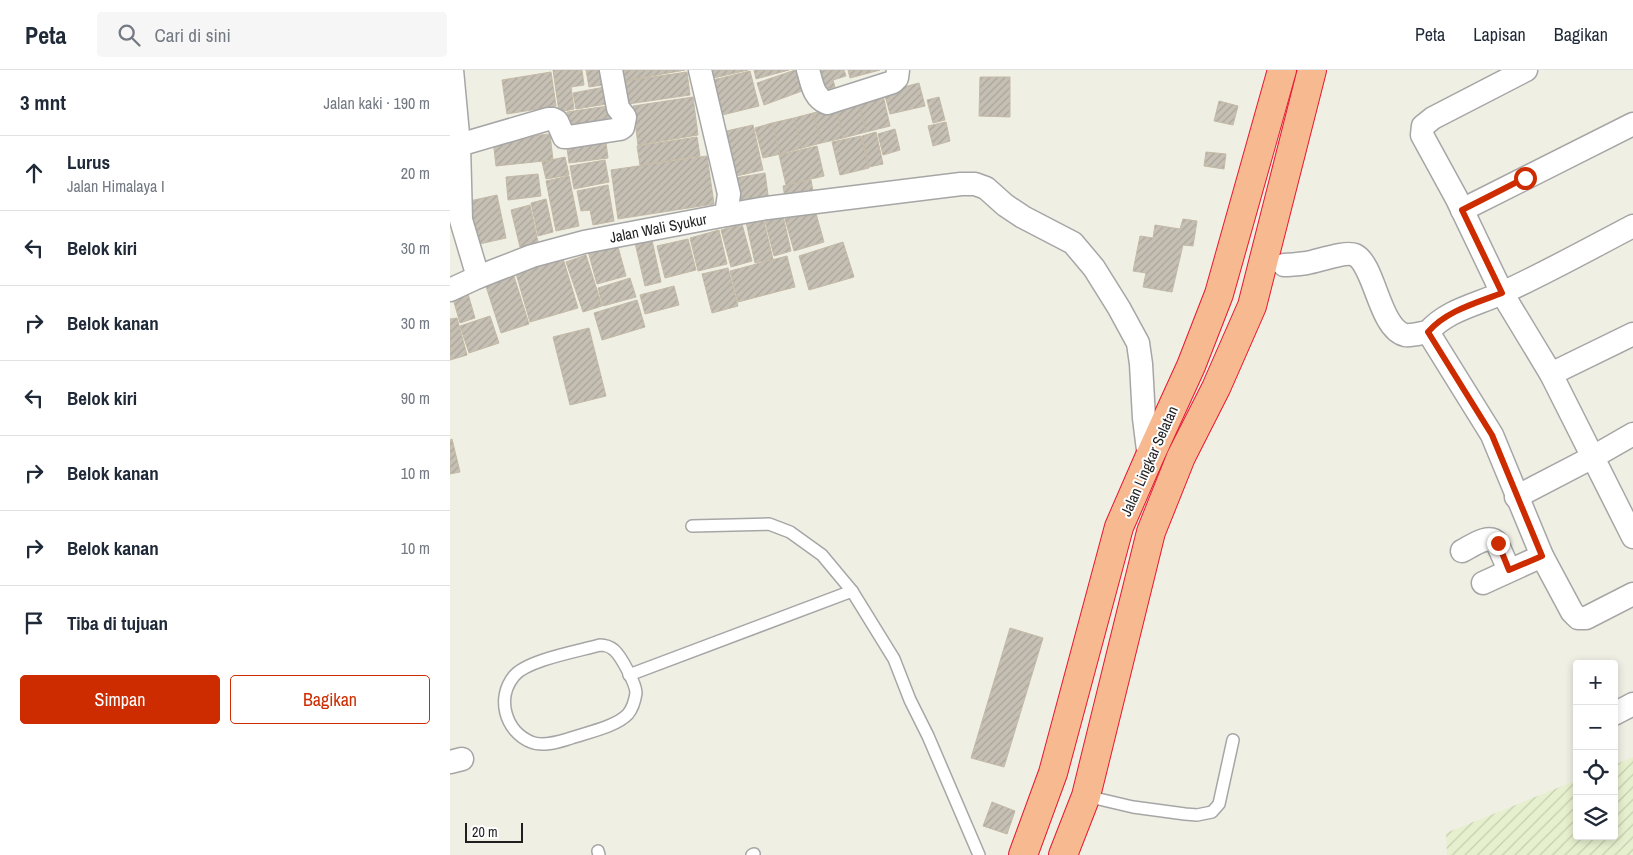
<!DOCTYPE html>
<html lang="id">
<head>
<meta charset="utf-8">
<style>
	:root { --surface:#fff; --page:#f6f6f7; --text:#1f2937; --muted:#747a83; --line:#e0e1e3; --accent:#cd2c00 }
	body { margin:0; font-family:"Archivo Narrow",sans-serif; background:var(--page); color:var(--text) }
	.controls { position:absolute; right:15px; bottom:15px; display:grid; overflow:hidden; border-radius:5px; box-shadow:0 2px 8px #0003 }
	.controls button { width:45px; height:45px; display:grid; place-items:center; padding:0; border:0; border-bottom:1px solid var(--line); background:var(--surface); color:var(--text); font:25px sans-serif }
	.scale { position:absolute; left:15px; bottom:12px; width:58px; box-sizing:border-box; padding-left:5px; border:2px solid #1f1f1f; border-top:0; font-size:14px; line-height:18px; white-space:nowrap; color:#1f1f1f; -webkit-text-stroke:4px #fff; paint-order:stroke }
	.stop { position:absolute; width:15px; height:15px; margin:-11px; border:4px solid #cd2c00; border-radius:50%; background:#fff }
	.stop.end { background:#cd2c00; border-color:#fff; box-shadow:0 1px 5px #0008 }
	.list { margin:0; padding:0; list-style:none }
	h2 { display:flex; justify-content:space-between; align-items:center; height:65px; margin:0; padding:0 20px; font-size:21px }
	h2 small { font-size:16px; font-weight:400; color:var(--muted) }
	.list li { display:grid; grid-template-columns:32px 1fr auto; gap:15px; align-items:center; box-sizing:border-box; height:75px; padding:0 20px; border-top:1px solid var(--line) }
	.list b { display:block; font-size:19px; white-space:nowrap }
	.list p { margin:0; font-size:16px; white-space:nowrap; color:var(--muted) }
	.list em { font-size:16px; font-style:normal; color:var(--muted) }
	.actions { display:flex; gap:10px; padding:15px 20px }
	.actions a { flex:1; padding:11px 0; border:1px solid var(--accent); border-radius:5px; text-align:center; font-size:18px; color:var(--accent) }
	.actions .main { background:var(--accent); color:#fff }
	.icon { flex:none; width:28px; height:28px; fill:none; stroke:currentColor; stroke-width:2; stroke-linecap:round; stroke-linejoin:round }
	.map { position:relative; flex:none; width:1183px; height:785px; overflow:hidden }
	header { display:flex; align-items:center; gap:30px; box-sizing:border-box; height:70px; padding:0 25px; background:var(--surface); border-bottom:1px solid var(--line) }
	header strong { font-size:24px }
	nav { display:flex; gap:28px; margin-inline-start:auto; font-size:18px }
	.search { width:350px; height:45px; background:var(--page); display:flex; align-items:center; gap:12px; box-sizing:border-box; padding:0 18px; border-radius:5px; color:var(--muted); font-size:19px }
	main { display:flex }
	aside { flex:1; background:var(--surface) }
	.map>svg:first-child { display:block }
	.farmland { fill:url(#farmland-furrows) }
	.building { fill:url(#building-hatch); stroke:#c3b9a5 }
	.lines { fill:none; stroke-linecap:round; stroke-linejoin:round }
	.service-casing { stroke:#a6a6a6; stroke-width:14 }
	.minor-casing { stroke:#a6a6a6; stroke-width:25 }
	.trunk-casing { stroke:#e81732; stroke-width:30 }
	.service { stroke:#fff; stroke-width:11 }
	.minor { stroke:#fff; stroke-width:22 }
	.trunk { stroke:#f6b990; stroke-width:28 }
	.route { stroke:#cd2c00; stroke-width:6 }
	.labels { text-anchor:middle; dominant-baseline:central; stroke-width:4; stroke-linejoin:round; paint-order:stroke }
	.street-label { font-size:15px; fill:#1f1f1f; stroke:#fff }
</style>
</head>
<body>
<header>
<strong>Peta</strong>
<div class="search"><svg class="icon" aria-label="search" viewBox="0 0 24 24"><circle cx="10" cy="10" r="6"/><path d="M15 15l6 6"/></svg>Cari di sini</div>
<nav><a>Peta</a><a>Lapisan</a><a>Bagikan</a></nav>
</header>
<main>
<aside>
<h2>3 mnt<small>Jalan kaki · 190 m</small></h2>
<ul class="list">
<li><svg class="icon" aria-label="ahead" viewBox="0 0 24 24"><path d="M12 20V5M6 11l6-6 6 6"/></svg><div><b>Lurus</b><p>Jalan Himalaya I</p></div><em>20 m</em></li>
<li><svg class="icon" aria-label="left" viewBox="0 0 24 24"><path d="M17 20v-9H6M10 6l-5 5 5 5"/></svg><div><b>Belok kiri</b></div><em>30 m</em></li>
<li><svg class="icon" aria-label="right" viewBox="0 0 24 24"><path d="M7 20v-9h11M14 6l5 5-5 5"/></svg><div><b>Belok kanan</b></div><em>30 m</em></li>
<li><svg class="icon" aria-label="left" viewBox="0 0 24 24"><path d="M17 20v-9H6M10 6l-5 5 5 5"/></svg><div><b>Belok kiri</b></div><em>90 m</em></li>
<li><svg class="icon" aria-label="right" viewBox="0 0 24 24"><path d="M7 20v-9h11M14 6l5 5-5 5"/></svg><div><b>Belok kanan</b></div><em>10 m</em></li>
<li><svg class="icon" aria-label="right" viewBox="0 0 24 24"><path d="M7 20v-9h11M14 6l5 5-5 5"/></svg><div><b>Belok kanan</b></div><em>10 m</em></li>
<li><svg class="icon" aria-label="arrive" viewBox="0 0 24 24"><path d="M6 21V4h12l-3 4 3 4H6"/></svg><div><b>Tiba di tujuan</b></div></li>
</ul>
<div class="actions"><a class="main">Simpan</a><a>Bagikan</a></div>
</aside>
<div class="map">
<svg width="1183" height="785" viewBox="0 0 1183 785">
	<defs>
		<pattern id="farmland-furrows" width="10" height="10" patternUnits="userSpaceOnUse" patternTransform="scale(1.25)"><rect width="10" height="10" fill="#e6f0ce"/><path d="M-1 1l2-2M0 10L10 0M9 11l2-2" fill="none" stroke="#c5cdb0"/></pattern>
		<pattern id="building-hatch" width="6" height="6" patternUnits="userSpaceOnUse" patternTransform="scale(1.25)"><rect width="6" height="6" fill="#c5bfb4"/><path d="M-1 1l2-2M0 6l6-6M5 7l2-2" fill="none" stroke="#a9a49a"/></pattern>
	</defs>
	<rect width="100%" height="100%" fill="#f0efe4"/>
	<path class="farmland" d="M1183 687V785H997L996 763 1127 710V766H1164V695Z"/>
	<g class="building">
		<path d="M103 0H132L134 15 121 17 124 39 109 42Z"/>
		<path d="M136 0H157L159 14 139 17Z"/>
		<path d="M172 0H235L174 11Z"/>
		<path d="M253 0H298L255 10Z"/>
		<path d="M304 0H339L306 9Z"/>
		<path d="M345 0 352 21 314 35 307 13Z"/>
		<path d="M363 0H394L396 6 383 10 385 17 375 20Z"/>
		<path d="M398 0H430L400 8Z"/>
		<path d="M300 1 309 36 264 47 255 12Z"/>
		<path d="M101 2 106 36 57 44 52 10Z"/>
		<path d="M237 2 240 25 178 34 175 11Z"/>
		<path d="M530 7H560V47L529 46Z"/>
		<path d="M469 13 475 36 440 44 434 22Z"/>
		<path d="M160 16 163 33 126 39 123 23Z"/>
		<path d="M433 25 440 56 416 62 408 31Z"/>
		<path d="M243 27 248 65 188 75 183 36Z"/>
		<path d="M489 27 495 50 483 53 477 30Z"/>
		<path d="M408 31 416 62 393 68 386 37Z"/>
		<path d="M769 31 788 36 783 55 764 51Z"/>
		<path d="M165 35 167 55 120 62 117 42Z"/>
		<path d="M386 37 393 68 371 73 363 43Z"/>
		<path d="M363 43 371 73 352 78 344 48Z"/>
		<path d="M344 48 352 78 330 84 322 53Z"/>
		<path d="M496 52 500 71 483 76 478 56Z"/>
		<path d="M322 53 330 84 313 88 305 58Z"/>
		<path d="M303 55 313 100 282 107 272 62Z"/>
		<path d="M445 59 450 80 433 85 428 64Z"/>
		<path d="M426 62 433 94 419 97 412 66Z"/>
		<path d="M100 64 103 90 46 96 43 70Z"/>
		<path d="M155 65 158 88 119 93 116 70Z"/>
		<path d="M411 66 419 98 390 105 382 72Z"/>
		<path d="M247 67 250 86 190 95 187 76Z"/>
		<path d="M367 76 374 106 336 115 329 85Z"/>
		<path d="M756 82 776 84 774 99 754 96Z"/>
		<path d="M257 86 264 134 168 149 161 100Z"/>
		<path d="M115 87 119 105 96 109 92 92Z"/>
		<path d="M155 90 159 112 124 119 120 96Z"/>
		<path d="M315 103 319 132 289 137 285 108Z"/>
		<path d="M88 104 91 126 58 130 56 107Z"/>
		<path d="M119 106 129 156 106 161 96 111Z"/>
		<path d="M361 110 364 127 336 133 333 116Z"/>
		<path d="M158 115 164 151 143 155 140 140 131 141 127 121Z"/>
		<path d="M47 125 56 168 25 175 15 132Z"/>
		<path d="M96 129 103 162 88 166 81 133Z"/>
		<path d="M80 135 88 172 70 177 61 140Z"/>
		<path d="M365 140 374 172 344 181 335 149Z"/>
		<path d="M333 146 341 181 324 186 315 151Z"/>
		<path d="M313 148 323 189 305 193 296 152Z"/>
		<path d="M733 149 747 151 743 176 733 175 722 222 693 217 696 203 683 201 690 166 703 168 705 155 730 159Z"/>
		<path d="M292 154 302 191 281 197 271 160Z"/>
		<path d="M269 160 277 194 248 201 240 168Z"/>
		<path d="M238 169 246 200 215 208 207 176Z"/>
		<path d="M202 170 211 212 195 216 185 173Z"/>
		<path d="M393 172 404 207 359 220 349 186Z"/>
		<path d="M167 173 176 206 147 214 138 181Z"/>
		<path d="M112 185 128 238 80 252 65 200Z"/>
		<path d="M136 185 152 236 133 242 116 192Z"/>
		<path d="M337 186 345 217 288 232 280 201Z"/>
		<path d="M278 198 288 236 262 243 252 204Z"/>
		<path d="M62 200 79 254 51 263 34 210Z"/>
		<path d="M180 208 186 227 153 236 148 218Z"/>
		<path d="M224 216 229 235 195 244 190 225Z"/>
		<path d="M16 217 25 248 10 253 1 222Z"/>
		<path d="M187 230 195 257 152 270 144 243Z"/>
		<path d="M40 246 49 273 19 283 10 256Z"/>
		<path d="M7 248 17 285 0 290V249Z"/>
		<path d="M139 258 156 326 120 335 103 267Z"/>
		<path d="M2 369 10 402 0 404V370Z"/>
		<path d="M560 558 593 568 554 697 521 688Z"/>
		<path d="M542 732 565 741 557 764 533 756Z"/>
	</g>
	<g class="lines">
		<g class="service-casing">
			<g id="service">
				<path d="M242 456 319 454 340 462 372 485 402 521 444 589 460 630 478 666 529 785"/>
				<path d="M150 575C156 575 159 576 164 580 171 586 186 614 186 623 185 630 182 639 178 644 166 657 135 663 118 669 108 672 92 677 81 672 55 661 46 628 64 606 77 590 129 581 150 575Z"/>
				<path d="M179 605 402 521"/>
				<path d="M636 726 683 737 735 744 747 745 762 742 769 734 783 670"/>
				<path d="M148 781 149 785"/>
				<path d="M302 785 304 784"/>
			</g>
		</g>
		<g class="minor-casing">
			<g id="minor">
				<path d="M2 0 9 75 11 150 28 207"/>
				<path d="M358 0C362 13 363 27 377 33L443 12 447 8 448 0"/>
				<path d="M1076 0 983 48 973 56 972 65 1007 129 1052 223 1101 304 1183 467"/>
				<path d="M9 75 98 49H103L107 51 114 67H118L170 59 173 57 175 47 168 38 161 0"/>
				<path d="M1012 140 1183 54"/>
				<path d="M276 145 317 138 511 114H525L536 118 555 135 573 147 623 173 644 198 669 238 688 273 691 294 694 348 699 388"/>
				<path d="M834 195C841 195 849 194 857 193 868 191 896 181 905 185 925 195 929 258 955 265 962 266 971 263 978 262 997 240 1026 235 1052 223 1096 203 1139 179 1183 156"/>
				<path d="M0 220 28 207 82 186 134 172 276 145 279 124 250 0"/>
				<path d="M978 262 1042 365 1092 486 1122 542 1128 548H1136L1183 524"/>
				<path d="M1101 304 1183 264"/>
				<path d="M1066 427 1143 387 1183 364"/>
				<path d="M1012 481C1022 476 1039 463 1047 473L1059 500"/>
				<path d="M1033 513 1092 486"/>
				<path d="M1164 644 1183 634"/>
				<path d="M0 692 12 689"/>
			</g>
		</g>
		<g class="trunk-casing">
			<g id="trunk">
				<path d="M573 785 603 703 669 457 699 388 741 296 769 224 832 0"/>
				<path d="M613 785 636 726 701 462 731 387 766 318 802 236 862 0"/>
			</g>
		</g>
		<use href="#service" class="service"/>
		<use href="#minor" class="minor"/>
		<use href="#trunk" class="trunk"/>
	</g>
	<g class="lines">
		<path class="route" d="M1048 473 1059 500 1092 486 1042 365 978 262C996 241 1026 233 1052 223L1012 140 1075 108"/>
	</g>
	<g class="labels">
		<g class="street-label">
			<text transform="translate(208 158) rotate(-11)">Jalan Wali Syukur</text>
			<text transform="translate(699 391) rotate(-66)">Jalan Lingkar Selatan</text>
		</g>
	</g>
</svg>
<div class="controls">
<button>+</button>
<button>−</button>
<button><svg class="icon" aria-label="locate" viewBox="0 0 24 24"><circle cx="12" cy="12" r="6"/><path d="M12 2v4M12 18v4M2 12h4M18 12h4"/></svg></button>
<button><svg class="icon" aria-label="layers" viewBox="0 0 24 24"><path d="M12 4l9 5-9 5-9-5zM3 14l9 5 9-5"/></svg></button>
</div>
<div class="scale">20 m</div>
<div class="stop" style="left:1075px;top:108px"></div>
<div class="stop end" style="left:1048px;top:473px"></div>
</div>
</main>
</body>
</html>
